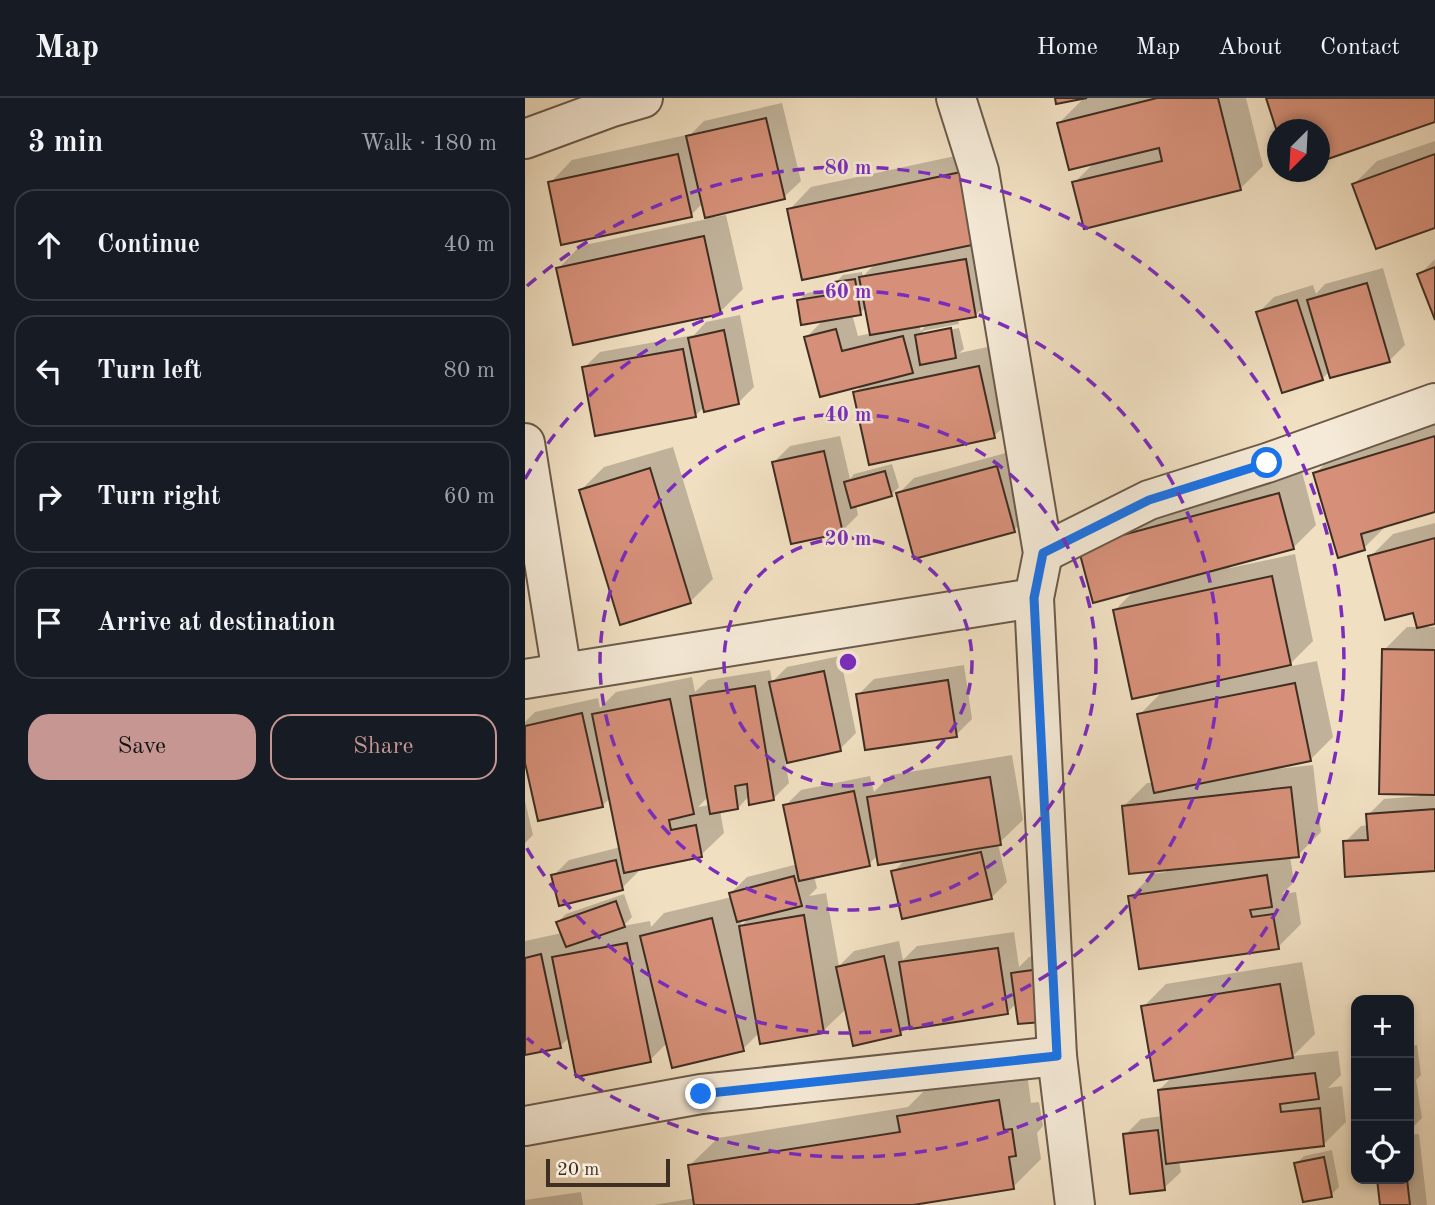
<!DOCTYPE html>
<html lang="en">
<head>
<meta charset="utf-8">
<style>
	:root { --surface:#171b24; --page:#20242c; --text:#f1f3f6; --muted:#9ea1a6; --line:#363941; --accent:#c59692 }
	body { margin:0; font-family:"Old Standard TT",serif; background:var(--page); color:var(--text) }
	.controls { position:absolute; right:21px; bottom:21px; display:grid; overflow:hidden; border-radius:14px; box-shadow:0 4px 10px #0003 }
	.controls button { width:63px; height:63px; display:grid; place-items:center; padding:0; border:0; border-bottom:2px solid var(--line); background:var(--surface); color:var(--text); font:35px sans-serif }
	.compass { position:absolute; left:742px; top:21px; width:63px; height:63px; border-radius:50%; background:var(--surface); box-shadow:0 4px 10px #0003; rotate:204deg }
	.scale { position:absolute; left:21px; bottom:18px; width:124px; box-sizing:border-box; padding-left:7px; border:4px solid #3f2e22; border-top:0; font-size:19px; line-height:24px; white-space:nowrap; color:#3f2e22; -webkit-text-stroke:5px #f5ead7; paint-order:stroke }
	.stop { position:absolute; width:21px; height:21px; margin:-16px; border:5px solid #1a73e8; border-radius:50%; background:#fff }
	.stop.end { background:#1a73e8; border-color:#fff; box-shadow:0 2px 7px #0008 }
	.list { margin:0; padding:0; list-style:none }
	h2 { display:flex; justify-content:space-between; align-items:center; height:91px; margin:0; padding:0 28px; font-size:30px }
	h2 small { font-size:23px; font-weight:400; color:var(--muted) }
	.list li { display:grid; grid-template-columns:46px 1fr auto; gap:21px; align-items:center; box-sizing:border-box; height:112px; margin:0 14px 14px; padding:0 14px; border:2px solid var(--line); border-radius:21px }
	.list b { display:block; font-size:26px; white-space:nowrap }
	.list em { font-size:23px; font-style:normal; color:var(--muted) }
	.actions { display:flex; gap:14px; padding:21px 28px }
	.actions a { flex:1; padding:16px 0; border:2px solid var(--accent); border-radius:21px; text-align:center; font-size:24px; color:var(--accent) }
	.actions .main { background:var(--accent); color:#111 }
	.icon { flex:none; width:38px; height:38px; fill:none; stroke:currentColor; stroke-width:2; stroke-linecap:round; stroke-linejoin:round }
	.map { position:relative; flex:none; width:910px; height:1107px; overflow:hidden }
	header { display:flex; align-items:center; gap:42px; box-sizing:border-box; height:98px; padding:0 35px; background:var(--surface); border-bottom:2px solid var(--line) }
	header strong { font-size:33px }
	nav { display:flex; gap:38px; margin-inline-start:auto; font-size:24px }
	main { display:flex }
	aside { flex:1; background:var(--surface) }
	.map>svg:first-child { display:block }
	.shadow { fill:#0003; fill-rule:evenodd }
	.building { fill:#d69079; stroke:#3f2e22; stroke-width:2 }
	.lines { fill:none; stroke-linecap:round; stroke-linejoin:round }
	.minor-casing { stroke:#6b5a4a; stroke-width:42 }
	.minor { stroke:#f5ead7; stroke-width:38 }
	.route { stroke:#1a73e8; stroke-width:9 }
	.ring { fill:none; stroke:#7b2cbf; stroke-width:3.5; stroke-dasharray:12 9 }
	.centre { fill:#7b2cbf; stroke:#f5ead7; stroke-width:3.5 }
	.ring-label { font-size:21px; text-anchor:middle; font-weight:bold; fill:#7b2cbf; stroke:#f5ead7; stroke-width:5; stroke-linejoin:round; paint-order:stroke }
</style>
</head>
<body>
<header>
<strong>Map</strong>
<nav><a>Home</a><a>Map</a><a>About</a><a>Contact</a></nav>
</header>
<main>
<aside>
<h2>3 min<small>Walk · 180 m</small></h2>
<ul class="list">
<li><svg class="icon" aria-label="ahead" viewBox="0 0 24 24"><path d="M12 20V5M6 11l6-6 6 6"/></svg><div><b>Continue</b></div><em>40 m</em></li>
<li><svg class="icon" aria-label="left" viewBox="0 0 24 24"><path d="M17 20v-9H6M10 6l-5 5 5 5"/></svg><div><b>Turn left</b></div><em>80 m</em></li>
<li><svg class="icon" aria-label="right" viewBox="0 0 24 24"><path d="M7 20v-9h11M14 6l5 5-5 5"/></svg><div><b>Turn right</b></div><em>60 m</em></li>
<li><svg class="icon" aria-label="arrive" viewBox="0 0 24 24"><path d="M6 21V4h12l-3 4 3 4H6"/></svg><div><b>Arrive at destination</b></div></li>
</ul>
<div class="actions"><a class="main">Save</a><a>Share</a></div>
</aside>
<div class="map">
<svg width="910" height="1107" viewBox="0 0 910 1107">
	<rect width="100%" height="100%" fill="#f0dfc1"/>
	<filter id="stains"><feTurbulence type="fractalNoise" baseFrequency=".00286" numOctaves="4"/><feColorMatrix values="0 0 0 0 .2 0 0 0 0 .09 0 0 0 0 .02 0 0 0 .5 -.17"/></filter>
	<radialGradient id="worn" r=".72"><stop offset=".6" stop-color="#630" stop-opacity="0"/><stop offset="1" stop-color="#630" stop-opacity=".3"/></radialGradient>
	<g class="shadow">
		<path d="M559 0H721L738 68 715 91 549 85 570 64 534 25Z"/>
		<path d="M257 5 276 83 259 99 188 116 189 119 201 117 218 191 195 214 33 171 55 148 182 121 178 105 166 117 25 85 47 62 166 36 179 23Z"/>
		<path d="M910 43V128L829 86 852 63Z"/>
		<path d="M458 52 467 201 451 217 433 220 434 226 398 233V237L434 230 439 251 434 255 477 246 492 316 469 338 330 294 339 286 281 240 299 221 274 202 282 195 311 190 310 185 318 177 337 174 338 178 351 165 264 112 286 89ZM342 208 347 235 333 238 327 216 335 215ZM403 225 396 233 394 227Z"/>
		<path d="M910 161V217L894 177Z"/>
		<path d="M858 170 880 247 864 263 805 273 797 281 733 215 749 199 788 187 791 196 800 186Z"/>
		<path d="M215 217 229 289 213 305 180 308 170 318 59 270 75 254 169 237 181 224Z"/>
		<path d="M910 323V412L862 427 839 450 790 376 812 353Z"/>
		<path d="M315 338 325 381 329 376 367 366 374 389 366 397 331 407 333 417 317 433 249 364 265 348Z"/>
		<path d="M148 349 188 481 165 504 56 392 79 369Z"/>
		<path d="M488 353 505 416 489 432 373 396 389 380Z"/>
		<path d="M777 374 791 427 769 449 705 467V470L770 456 788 543 762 569 792 563 808 639 786 661 750 669 751 671 788 667 796 734 773 757 765 758 769 784 757 796 771 794 776 826 753 849 605 799 628 776 641 774 599 708 622 685H628L614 617 638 593 590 512 610 492 578 427Z"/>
		<path d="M910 425V523L889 513 845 459 868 436Z"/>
		<path d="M882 529H910V772L820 744 836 728 844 727 843 717 859 701 895 698 859 552Z"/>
		<path d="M315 558 331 635 315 651 260 663 264 685 248 701 225 697 213 710 195 712 199 735 176 757 112 771 113 774 97 790 28 778 44 762 96 749 85 700 78 707 0 657V624L10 614 73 600 75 610 91 594 167 579 170 594 183 582 245 572 247 584 262 569ZM183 699 185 707 173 709Z"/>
		<path d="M439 567 447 621 431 637 333 597 349 581Z"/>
		<path d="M487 657 498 722 473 746 482 784 466 800 368 774 381 761 353 757 344 766 289 778 292 790 284 798 301 795 314 868 329 853 374 843 378 862 392 848 489 834 494 869 504 859 539 855 482 915 386 925 375 936 322 910 298 933 234 935 218 951 142 945 125 962 45 939 35 948 0 956V843L37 835 33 824 41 816 99 796 107 819 98 828 125 823 126 829 139 815 207 799 206 795 222 779 273 766 260 708 276 692 345 678 349 694 366 677ZM225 819 217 827 215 822Z"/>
		<path d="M0 703 8 737 0 745Z"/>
		<path d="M777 864 790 936 768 958 813 953 816 977 803 990 817 988 821 1024 798 1047 654 1063 656 1074 639 1090 600 1037 616 1021 637 1018 634 992 648 978 618 909 641 886Z"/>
		<path d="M892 947 896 977 891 982 897 1020 884 1033V948Z"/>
		<path d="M502 975 506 1005 514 1004 518 1028 512 1035 516 1061 488 1089 377 1107H129L170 1100 164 1068 193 1040 383 1009 402 990Z"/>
		<path d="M894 1036 902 1107H857L854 1081H884V1037Z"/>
		<path d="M807 1052 814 1089 806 1097 771 1066 779 1058Z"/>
		<path d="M56 1094 58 1107H0V1102Z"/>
	</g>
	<g class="building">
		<path d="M530 0H562L531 6Z"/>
		<path d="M632 0H693L716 92 559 131 547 84 637 63 634 50 544 72 532 25Z"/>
		<path d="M741 0H910V24L794 64V32H752V34Z"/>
		<path d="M241 20 260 101 180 120 161 38Z"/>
		<path d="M153 56 167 119 36 147 23 84Z"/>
		<path d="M910 56V130L851 151 827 86Z"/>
		<path d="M436 74 452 146 277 182 262 111Z"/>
		<path d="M179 138 196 216 48 247 31 170Z"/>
		<path d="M441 161 451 219 345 237 334 179Z"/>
		<path d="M910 169V222L892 176Z"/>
		<path d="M330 181 336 217 276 227 272 202 310 196 308 184Z"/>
		<path d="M842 185 865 264 805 280 782 202Z"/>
		<path d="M772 202 798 282 757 295 731 214Z"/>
		<path d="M426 230 431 260 395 267 390 237Z"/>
		<path d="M311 231 317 253 378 238 388 275 295 299 279 239Z"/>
		<path d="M199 232 214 306 179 314 163 240Z"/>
		<path d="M158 251 171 319 70 338 57 269Z"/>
		<path d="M454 268 470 340 344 367 328 294Z"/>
		<path d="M910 338V414L836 436 840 452 813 460 788 375Z"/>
		<path d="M299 353 318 435 266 446 247 364Z"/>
		<path d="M472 368 490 434 389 461 371 395Z"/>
		<path d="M125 370 166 505 95 527 54 392Z"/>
		<path d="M360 373 367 398 326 410 319 384Z"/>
		<path d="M754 395 769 451 568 505 553 449Z"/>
		<path d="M910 440V526L892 530 888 515 860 522 843 458Z"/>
		<path d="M747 478 766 567 607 601 588 512Z"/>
		<path d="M857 551 910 552V697L854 696Z"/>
		<path d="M299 573 316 653 262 665 244 584Z"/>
		<path d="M423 582 432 639 340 652 331 596Z"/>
		<path d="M770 585 786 663 629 695 612 616Z"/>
		<path d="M230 588 249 702 224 707 222 686 210 688 213 711 185 716 165 598Z"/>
		<path d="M145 601 169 716 144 722 146 732 171 727 177 759 99 775 67 616Z"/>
		<path d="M57 615 78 709 13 723 0 665V628Z"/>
		<path d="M465 679 476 747 353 767 342 699Z"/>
		<path d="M766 689 774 759 604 776 597 708Z"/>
		<path d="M329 693 345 768 274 783 258 707Z"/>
		<path d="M910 711V773L820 779 818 743 843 742 841 716Z"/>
		<path d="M456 754 467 801 377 821 366 773Z"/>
		<path d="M91 762 98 792 34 808 26 777Z"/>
		<path d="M742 777 747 809 725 812 727 819 748 816 754 851 614 871 603 798Z"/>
		<path d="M269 778 277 808 212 824 204 795Z"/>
		<path d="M91 803 100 829 41 849 31 824Z"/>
		<path d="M279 817 299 935 235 946 214 828Z"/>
		<path d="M187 820 219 953 147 970 115 838Z"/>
		<path d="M102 845 126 964 51 979 27 859Z"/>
		<path d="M473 850 483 916 385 931 374 864Z"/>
		<path d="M16 856 36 950 0 957V860Z"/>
		<path d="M359 858 376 937 328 948 311 869Z"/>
		<path d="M523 870 530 923 493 926 486 875Z"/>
		<path d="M755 886 768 960 629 983 616 908Z"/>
		<path d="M790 975 794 1001 755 1006 756 1014 795 1010 799 1048 641 1066 633 992Z"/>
		<path d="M474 1002 479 1032 487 1031 491 1058 484 1059 489 1091 388 1107H169L163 1067 375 1034 372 1018Z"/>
		<path d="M633 1032 640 1092 605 1096 598 1036Z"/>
		<path d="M799 1059 807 1099 778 1104 769 1065Z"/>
		<path d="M852 1081H882L885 1107H855Z"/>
	</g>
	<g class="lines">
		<g class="minor-casing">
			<g id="minor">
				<path d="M431 0 454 73 518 455 509 500 532 958 550 1107"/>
				<path d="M0 41 87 9 118 0"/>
				<path d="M0 345 37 575"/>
				<path d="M518 455 624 402 742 365 910 305"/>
				<path d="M0 581 509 500"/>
				<path d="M0 1028 176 996 532 958"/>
			</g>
		</g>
		<use href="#minor" class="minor"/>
	</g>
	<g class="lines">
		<path class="route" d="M176 996 532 958 509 500 518 455 624 402 742 365"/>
	</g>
	<g class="ring">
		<circle cx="323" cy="564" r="124"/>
		<circle cx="323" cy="564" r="248"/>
		<path d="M0 381A371 371 0 1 1 0 747"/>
		<path d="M2 188A495 495 0 1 1 2 940"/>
	</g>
	<circle cx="323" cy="564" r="10" class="centre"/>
	<g class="ring-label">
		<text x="323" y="76">80 m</text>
		<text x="323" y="200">60 m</text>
		<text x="323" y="323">40 m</text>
		<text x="323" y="447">20 m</text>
	</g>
	<rect width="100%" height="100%" filter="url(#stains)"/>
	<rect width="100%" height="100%" fill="url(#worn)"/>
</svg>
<div class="controls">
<button>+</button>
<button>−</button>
<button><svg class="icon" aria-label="locate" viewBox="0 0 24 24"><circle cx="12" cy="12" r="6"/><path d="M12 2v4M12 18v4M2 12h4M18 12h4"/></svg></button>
</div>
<svg class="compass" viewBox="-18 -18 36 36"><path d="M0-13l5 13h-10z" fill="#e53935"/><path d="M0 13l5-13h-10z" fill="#9ea1a6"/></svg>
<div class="scale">20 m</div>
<div class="stop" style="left:742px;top:365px"></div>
<div class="stop end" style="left:176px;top:996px"></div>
</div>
</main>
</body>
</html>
